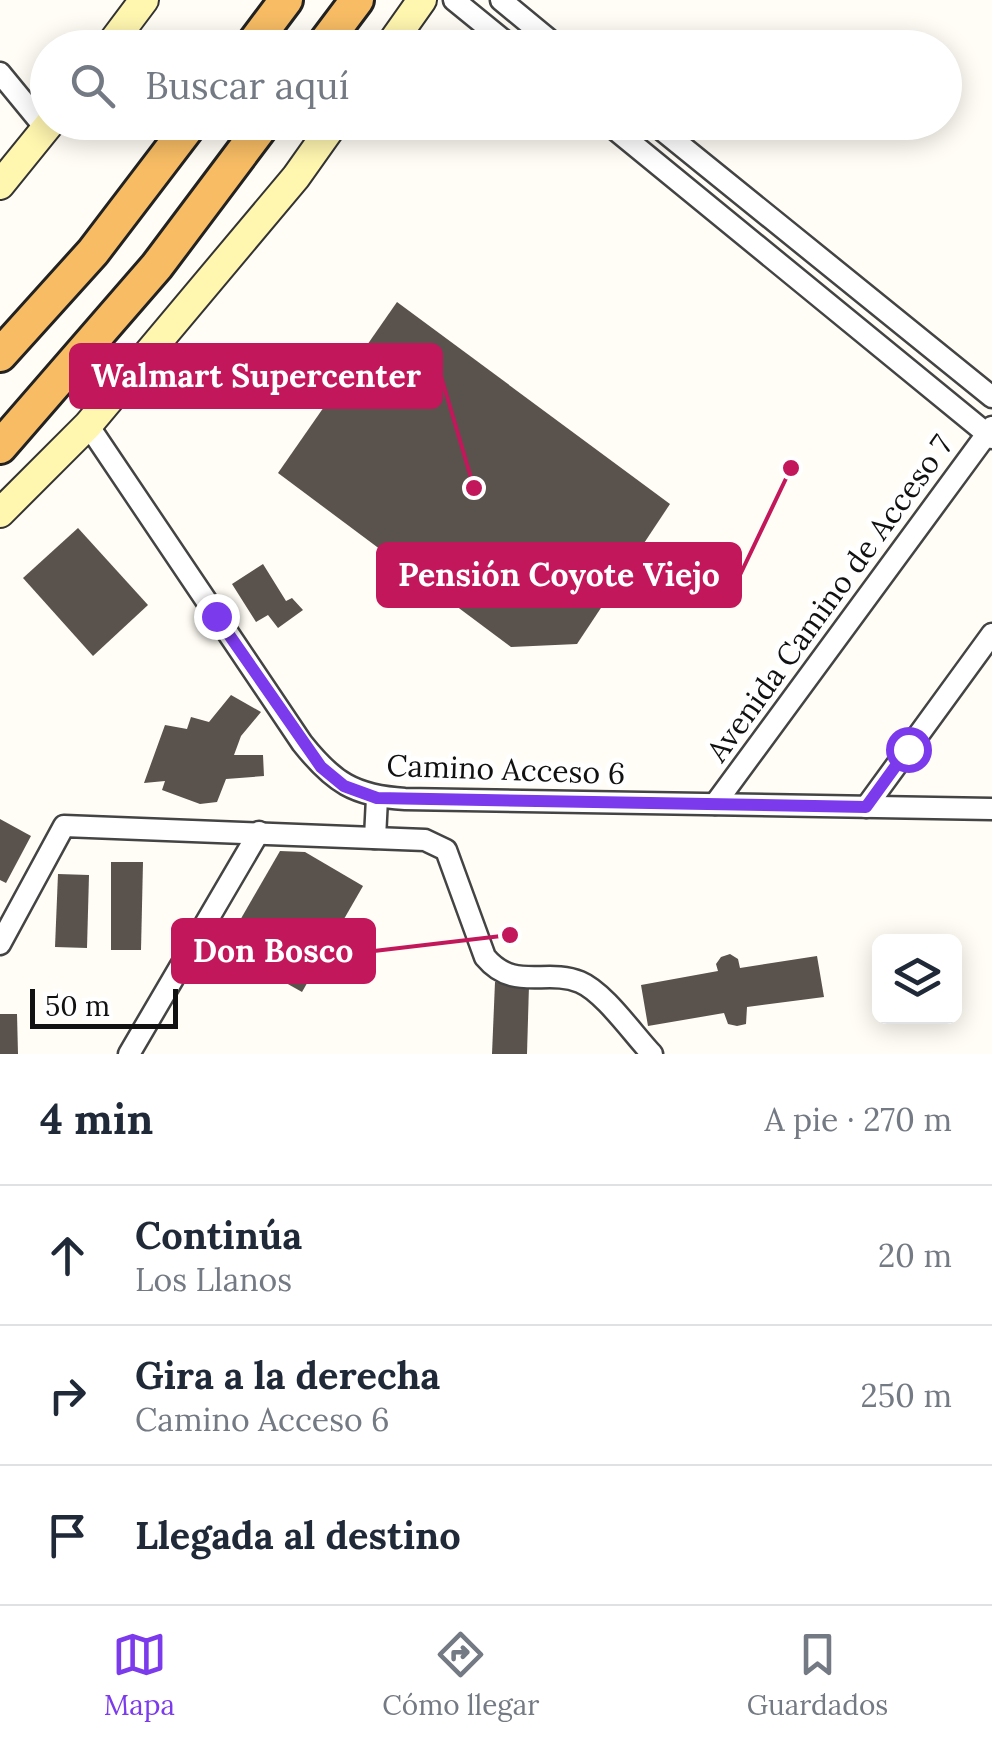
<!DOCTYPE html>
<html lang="es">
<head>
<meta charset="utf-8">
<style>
	:root { --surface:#fff; --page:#f6f6f7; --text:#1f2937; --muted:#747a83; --line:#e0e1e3; --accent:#7c3aed }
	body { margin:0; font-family:Lora,serif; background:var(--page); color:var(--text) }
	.controls { position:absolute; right:30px; bottom:30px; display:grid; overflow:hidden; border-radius:15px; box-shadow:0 5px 25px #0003 }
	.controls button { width:90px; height:90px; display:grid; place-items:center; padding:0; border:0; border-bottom:2px solid var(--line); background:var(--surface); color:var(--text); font:50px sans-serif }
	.scale { position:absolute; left:30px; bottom:25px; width:148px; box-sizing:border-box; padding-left:10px; border:5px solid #111; border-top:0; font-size:28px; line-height:35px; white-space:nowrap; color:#111; -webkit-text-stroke:8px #fff; paint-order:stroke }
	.stop { position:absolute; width:30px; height:30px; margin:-22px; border:8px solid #7c3aed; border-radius:50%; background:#fff }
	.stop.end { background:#7c3aed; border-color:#fff; box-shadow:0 2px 10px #0008 }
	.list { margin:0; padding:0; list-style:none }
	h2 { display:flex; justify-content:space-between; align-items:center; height:130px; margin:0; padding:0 40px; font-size:42px }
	h2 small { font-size:32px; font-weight:400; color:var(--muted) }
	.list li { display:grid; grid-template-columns:65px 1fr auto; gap:30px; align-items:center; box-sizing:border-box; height:140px; padding:0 40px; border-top:2px solid var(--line) }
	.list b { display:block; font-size:38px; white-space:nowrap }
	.list p { margin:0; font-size:32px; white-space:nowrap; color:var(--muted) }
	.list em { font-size:32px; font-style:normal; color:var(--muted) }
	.icon { flex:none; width:55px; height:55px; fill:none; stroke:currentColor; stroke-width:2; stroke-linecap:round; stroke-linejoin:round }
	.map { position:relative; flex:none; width:992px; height:1054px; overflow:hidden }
	.search { position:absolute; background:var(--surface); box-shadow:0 5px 25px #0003; left:30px; right:30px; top:30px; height:110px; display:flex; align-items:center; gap:25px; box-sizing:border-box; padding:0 35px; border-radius:55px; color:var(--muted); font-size:38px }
	.sheet { height:550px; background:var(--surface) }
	nav { display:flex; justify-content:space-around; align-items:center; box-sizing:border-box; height:140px; border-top:2px solid var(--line); background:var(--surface); font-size:28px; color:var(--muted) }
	nav a { display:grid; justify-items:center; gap:5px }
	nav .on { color:var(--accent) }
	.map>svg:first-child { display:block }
	.building { fill:#5a524d }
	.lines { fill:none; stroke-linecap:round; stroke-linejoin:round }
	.minor-casing { stroke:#444; stroke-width:25 }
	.secondary-casing { stroke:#333; stroke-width:32 }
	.trunk-casing { stroke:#222; stroke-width:38 }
	.minor { stroke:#fff; stroke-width:20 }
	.secondary { stroke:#fff6b0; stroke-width:28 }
	.trunk { stroke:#f7bc64; stroke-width:32 }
	.route { stroke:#7c3aed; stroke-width:12 }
	.labels { text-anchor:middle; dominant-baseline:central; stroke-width:10; stroke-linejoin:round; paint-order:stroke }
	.street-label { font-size:30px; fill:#111; stroke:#fff }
	.leader { fill:none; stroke:#c2185b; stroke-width:4 }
	.callout-dot { fill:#c2185b; stroke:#fff; stroke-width:4 }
	.callout { fill:#c2185b; stroke:#c2185b; stroke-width:4 }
	.callout-label { font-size:32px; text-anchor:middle; font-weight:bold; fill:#fff }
</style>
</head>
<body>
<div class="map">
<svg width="992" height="1054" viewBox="0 0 992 1054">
	<rect width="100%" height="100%" fill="#fffdf5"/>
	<g class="building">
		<path d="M397 302 670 504 577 644 511 647 278 473Z"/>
		<path d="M78 528 148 605 93 656 23 578Z"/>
		<path d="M263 564 286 601 292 598 303 610 278 628 268 615 256 622 232 584Z"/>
		<path d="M231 695 261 712 241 736 234 755H263L264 776 226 779 217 802 200 804 162 790 165 781 144 783 165 725 187 729 191 717 209 722Z"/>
		<path d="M0 819 31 836 6 883 0 880Z"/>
		<path d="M280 851 305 852 363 886 302 992 224 948Z"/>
		<path d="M111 862H143L141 950H111Z"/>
		<path d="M58 874 89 875 87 948 55 947Z"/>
		<path d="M730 954 738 959 740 968 817 956 824 997 747 1007 746 1024 737 1026 728 1024 724 1013 648 1026 641 985 718 971 716 964 721 957Z"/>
		<path d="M495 982 529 985 527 1054H492Z"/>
		<path d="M0 1014H17L18 1054H0Z"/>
	</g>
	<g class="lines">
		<g class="minor-casing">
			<g id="minor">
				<path d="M454 0 513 48"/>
				<path d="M501 0 559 48"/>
				<path d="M0 73 46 129"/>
				<path d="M606 122 992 438"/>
				<path d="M652 122 992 397"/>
				<path d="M88 425 302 743C333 782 354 796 405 799L992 809"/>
				<path d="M715 804 992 427"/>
				<path d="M866 807 992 634"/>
				<path d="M375 838 377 798"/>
				<path d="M0 944 64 826 425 840 446 850 485 957C514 992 546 968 580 982 604 992 633 1034 652 1054"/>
				<path d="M129 1054 259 832"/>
			</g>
		</g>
		<g class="secondary-casing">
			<g id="secondary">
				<path d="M108 48 144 0"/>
				<path d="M388 48 422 0"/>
				<path d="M0 185 51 122"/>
				<path d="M0 513 88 425 296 177 335 122"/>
			</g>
		</g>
		<g class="trunk-casing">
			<g id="trunk">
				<path d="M250 48 286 0"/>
				<path d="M321 48 357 0"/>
				<path d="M0 355 93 252 192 122"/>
				<path d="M0 447 157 266 265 122"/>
			</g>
		</g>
		<use href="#minor" class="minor"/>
		<use href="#secondary" class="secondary"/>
		<use href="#trunk" class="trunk"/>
	</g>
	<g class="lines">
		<path class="route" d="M216 616 321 767 344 786 377 798 866 807 908 749"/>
	</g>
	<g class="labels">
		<g class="street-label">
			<text transform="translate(829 598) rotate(-54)">Avenida Camino de Acceso 7</text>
			<text transform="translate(506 769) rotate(2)">Camino Acceso 6</text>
		</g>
	</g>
	<path class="leader" d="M474 488L441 376M791 468L740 575M510 935L374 951"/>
	<g class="callout-dot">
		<circle cx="474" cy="488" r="10"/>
		<circle cx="791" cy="468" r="10"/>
		<circle cx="510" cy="935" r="10"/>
	</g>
	<g class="callout">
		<rect x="71" y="345" width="370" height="62" rx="10"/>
		<rect x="378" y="544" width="362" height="62" rx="10"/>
		<rect x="173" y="920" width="201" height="62" rx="10"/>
	</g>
	<g class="callout-label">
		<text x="256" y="387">Walmart Supercenter</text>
		<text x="559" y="586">Pensión Coyote Viejo</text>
		<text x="273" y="962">Don Bosco</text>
	</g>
</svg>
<div class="controls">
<button><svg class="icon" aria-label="layers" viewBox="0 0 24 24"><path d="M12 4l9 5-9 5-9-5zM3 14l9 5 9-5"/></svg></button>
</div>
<div class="scale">50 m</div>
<div class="stop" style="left:908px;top:749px"></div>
<div class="stop end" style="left:216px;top:616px"></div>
<div class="search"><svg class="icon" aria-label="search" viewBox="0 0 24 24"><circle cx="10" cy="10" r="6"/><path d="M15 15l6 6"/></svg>Buscar aquí</div>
</div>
<section class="sheet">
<h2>4 min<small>A pie · 270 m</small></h2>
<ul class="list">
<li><svg class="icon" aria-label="ahead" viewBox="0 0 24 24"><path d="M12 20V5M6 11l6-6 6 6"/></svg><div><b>Continúa</b><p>Los Llanos</p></div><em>20 m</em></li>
<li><svg class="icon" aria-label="right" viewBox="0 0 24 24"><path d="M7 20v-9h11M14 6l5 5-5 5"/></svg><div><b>Gira a la derecha</b><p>Camino Acceso 6</p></div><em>250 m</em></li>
<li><svg class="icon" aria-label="arrive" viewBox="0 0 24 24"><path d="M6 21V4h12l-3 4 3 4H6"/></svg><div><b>Llegada al destino</b></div></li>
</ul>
</section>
<nav>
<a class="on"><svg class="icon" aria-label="map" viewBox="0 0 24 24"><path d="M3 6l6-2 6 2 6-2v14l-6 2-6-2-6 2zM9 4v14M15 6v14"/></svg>Mapa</a>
<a><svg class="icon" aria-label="directions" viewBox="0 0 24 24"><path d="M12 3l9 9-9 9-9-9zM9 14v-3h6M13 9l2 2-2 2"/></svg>Cómo llegar</a>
<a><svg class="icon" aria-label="saved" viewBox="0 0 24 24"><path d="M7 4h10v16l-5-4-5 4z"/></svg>Guardados</a>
</nav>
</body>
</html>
